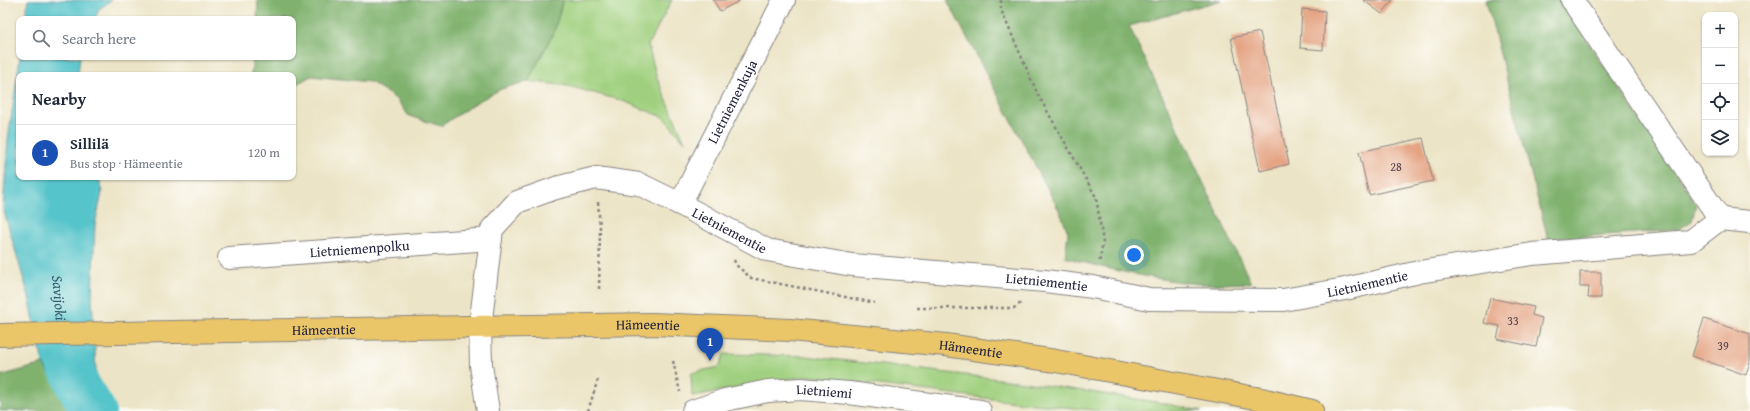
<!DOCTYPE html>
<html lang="en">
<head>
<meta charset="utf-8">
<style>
	:root { --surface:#fff; --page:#f2f2f3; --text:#1f2937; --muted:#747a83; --line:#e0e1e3; --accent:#d1495b }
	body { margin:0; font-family:"Gentium Book Plus",serif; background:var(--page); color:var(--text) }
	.controls { position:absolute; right:12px; top:12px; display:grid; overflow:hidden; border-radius:8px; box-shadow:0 1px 3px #0004 }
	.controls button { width:36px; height:36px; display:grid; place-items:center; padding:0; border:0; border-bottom:1px solid var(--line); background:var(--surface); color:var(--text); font:20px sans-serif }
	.you { position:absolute; left:1134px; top:255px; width:14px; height:14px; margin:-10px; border:3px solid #fff; border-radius:50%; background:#1a73e8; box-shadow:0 0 0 6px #1a73e833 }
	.badge { display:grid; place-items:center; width:26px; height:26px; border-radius:50%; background:var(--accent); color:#fff; font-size:13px; font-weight:700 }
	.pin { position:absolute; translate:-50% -33px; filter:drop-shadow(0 1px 2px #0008) }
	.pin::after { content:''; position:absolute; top:21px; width:14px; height:12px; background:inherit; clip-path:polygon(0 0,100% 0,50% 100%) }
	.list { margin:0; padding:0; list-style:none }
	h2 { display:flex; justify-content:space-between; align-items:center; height:52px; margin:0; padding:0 16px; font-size:17px }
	h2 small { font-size:13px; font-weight:400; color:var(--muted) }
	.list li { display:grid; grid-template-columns:26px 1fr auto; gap:12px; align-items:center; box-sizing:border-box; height:56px; padding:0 16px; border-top:1px solid var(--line) }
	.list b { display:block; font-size:15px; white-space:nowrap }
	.list p { margin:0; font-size:13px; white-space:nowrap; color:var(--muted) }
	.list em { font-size:13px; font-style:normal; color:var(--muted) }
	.icon { flex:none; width:22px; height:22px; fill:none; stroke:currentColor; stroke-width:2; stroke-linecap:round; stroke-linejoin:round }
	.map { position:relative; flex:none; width:1750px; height:411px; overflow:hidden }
	.search { position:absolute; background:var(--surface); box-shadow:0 1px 3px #0004; left:16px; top:16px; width:280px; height:44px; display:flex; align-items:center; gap:10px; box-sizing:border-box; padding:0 14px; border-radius:8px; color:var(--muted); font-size:15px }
	.panel { position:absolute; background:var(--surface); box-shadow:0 1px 3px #0004; left:16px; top:72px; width:280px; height:108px; border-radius:8px }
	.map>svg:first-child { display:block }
	.green { fill:#a0d07f; stroke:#61795d }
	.forest { fill:#80b26e; stroke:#516a54 }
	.water { fill:#57c4cb; stroke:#3c7383 }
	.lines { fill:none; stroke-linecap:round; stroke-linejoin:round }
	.river { stroke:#57c4cb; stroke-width:44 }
	.building { fill:#e5a585 }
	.minor-casing { stroke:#878380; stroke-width:24 }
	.highway-casing { stroke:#878380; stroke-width:24 }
	.path { stroke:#878380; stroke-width:2.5; stroke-dasharray:3 3; stroke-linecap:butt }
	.minor { stroke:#fff; stroke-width:22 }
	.highway { stroke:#ebc669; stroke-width:22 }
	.labels { text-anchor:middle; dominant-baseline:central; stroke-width:3; stroke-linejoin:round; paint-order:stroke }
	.number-label { font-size:12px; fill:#53434e }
	.street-label { font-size:14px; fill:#22223b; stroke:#fdfcf7 }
	.water-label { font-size:15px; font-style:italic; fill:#355b6d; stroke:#fdfcf7 }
</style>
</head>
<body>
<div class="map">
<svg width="1750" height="411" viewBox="0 0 1750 411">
	<rect width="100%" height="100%" fill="#fdfcf7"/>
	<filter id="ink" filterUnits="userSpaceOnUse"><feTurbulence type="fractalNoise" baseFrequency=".025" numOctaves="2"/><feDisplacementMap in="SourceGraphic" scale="8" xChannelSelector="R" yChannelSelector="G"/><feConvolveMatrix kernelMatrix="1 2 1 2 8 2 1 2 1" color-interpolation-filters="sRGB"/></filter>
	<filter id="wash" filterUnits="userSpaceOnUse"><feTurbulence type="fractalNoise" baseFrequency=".012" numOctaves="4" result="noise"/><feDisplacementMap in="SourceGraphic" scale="16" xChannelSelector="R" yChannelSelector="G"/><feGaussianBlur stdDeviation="0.9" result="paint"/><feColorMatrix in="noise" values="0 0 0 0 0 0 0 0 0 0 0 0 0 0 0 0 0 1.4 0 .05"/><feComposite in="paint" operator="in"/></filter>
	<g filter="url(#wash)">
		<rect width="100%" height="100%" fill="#ece4c6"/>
		<g class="green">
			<path d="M563 0H672L648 45 657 78 685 142 663 117 623 101 568 86 528 81 554 32Z"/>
			<path d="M724 354 806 356 1024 382 1157 402 1201 411H1102L1024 403 808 376 692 396 691 373 719 367Z"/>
		</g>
		<g class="forest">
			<path d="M258 0H563L554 32 528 81 501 89 477 102 441 126 409 116 396 99 371 82 311 76 293 86V75H251L253 57H293V19H257Z"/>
			<path d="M947 0H1222L1129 26 1251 283C1234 283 1215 285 1198 284 1153 279 1108 270 1065 257L1068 232 1060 212Z"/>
			<path d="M1486 0H1560L1696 204 1692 221 1678 230 1548 239Z"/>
			<path d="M43 364 74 411H0V376Z"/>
		</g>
		<g class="water">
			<path d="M28 0H112L99 9 95 19H25Z"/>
			<path d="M20 57H80L78 75H19V177H99L102 193 95 224 92 297 97 389 109 411H74L43 364 30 301 3 208 8 139Z"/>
		</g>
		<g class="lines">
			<path class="river" id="s1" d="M53 177 56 252 65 356 79 387 94 411"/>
		</g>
		<g id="blocks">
			<g class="building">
				<path d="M713 0H741L720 11Z"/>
				<path d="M1363 0H1393L1382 14Z"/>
				<path d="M1302 9 1325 11 1323 50 1300 48Z"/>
				<path d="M1260 32 1289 164 1260 171 1231 38Z"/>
				<path d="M1423 138 1433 181 1369 195 1359 152Z"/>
				<path d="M1580 272H1601V298H1588L1589 287H1580Z"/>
				<path d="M1490 298 1534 307 1532 315 1542 318 1536 347 1497 339 1500 326 1484 323Z"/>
				<path d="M1704 319 1750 334V363L1746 375 1692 356Z"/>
			</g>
		</g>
	</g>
	<g filter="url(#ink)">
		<use href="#blocks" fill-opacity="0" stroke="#878380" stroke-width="1"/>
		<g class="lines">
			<g class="minor-casing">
				<g id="minor">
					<path d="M1572 0 1720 219"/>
					<path id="s2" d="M680 204 784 0"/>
					<path d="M1720 219 1750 222"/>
					<path id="s3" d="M229 258 491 239"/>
					<path id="s4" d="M488 411 481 365 480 327 492 229 517 202 556 188 596 178 639 184 680 204 767 250 852 265 1045 281 1093 287 1149 299 1283 300 1345 289 1419 272 1532 254 1691 241 1720 219"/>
					<path id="s5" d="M693 411 725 400 768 391 801 389 849 393 980 411"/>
				</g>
			</g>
			<g class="highway-casing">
				<g id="highway">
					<path id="s6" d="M0 335 652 324 790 330 946 345 1056 361 1261 399 1312 411"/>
				</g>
			</g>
			<g class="path">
				<path d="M1001 0V10L1038 95 1096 197 1103 242 1099 264"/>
				<path d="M598 202 600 228 599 291"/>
				<path d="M734 260 736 265 751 278 875 303"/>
				<path d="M917 308H1014L1021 303"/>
				<path d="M673 361 680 392"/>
				<path d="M588 411 598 379"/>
			</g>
			<use href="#minor" class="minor"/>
			<use href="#highway" class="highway"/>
		</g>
	</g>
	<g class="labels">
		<g class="number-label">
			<text x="1396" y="166">28</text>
			<text x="1513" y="320">33</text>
			<text x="1723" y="345">39</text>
		</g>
		<g class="street-label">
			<text stroke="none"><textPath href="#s2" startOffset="115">Lietniemenkuja</textPath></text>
			<text stroke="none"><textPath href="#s4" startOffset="448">Lietniementie</textPath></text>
			<text stroke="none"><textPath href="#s3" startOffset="131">Lietniemenpolku</textPath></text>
			<text stroke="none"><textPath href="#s4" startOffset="772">Lietniementie</textPath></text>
			<text stroke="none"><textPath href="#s4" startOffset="1096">Lietniementie</textPath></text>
			<text stroke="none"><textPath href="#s6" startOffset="648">Hämeentie</textPath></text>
			<text stroke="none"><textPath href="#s6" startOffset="324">Hämeentie</textPath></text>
			<text stroke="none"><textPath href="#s6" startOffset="972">Hämeentie</textPath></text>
			<text stroke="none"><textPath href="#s5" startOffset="134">Lietniemi</textPath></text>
		</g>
		<g class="water-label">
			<text stroke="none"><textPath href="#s1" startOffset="121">Savijoki</textPath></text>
		</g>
	</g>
</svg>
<div class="controls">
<button>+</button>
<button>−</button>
<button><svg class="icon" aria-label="locate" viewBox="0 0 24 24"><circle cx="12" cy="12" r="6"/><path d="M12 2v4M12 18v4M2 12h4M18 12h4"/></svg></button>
<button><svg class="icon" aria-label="layers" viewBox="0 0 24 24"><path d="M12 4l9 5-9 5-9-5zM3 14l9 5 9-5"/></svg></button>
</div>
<div class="you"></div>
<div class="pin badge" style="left:710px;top:361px;background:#1a4fb4">1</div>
<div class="search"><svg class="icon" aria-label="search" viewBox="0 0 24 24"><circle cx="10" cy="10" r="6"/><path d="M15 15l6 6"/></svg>Search here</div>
<section class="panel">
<h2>Nearby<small></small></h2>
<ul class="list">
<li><span class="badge" style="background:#1a4fb4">1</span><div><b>Sillilä</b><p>Bus stop · Hämeentie</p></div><em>120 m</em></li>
</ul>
</section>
</div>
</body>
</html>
